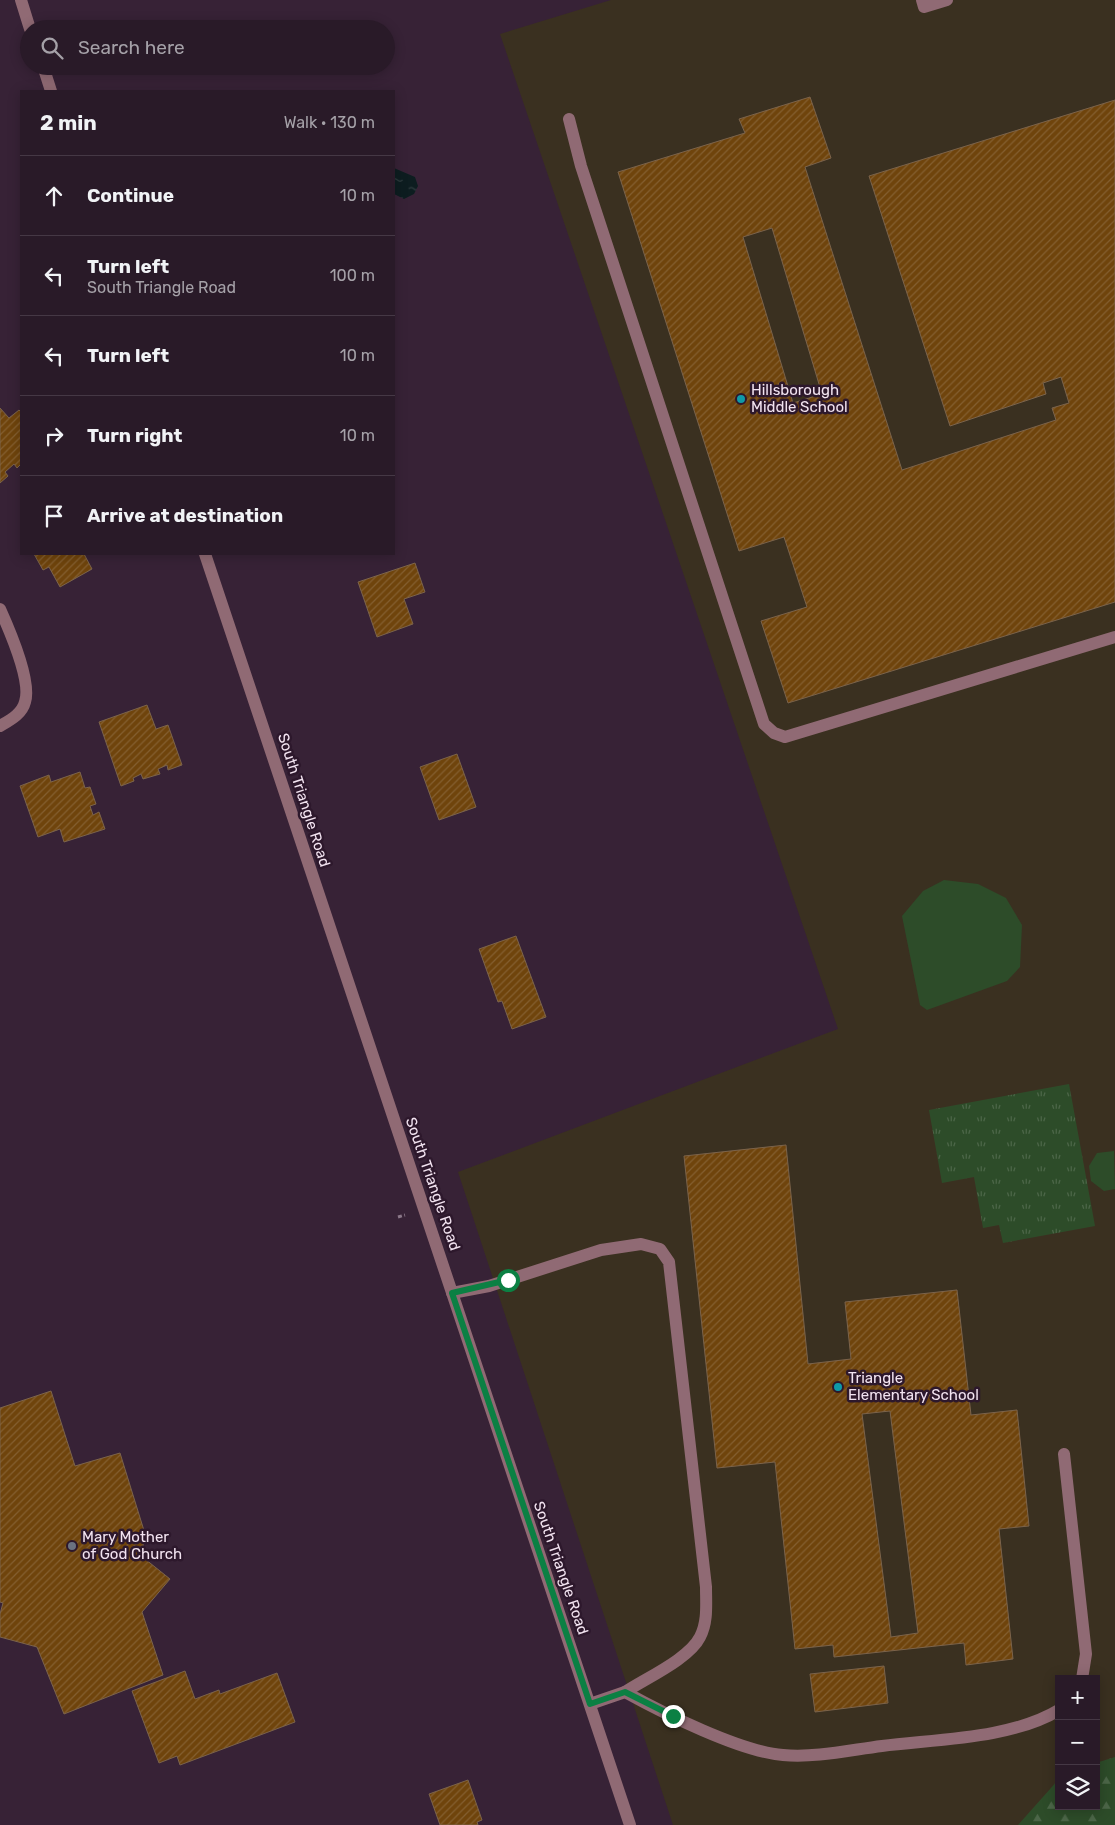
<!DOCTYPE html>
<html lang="en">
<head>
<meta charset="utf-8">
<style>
	:root { --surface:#291a28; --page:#352734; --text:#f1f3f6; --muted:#a5a1a8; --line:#453845 }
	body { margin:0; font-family:Rubik,sans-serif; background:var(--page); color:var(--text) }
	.controls { position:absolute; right:15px; bottom:15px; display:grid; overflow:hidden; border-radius:0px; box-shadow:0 2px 12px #0003 }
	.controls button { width:45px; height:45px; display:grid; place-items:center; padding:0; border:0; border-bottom:1px solid var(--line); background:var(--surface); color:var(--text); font:25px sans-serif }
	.stop { position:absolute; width:15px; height:15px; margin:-11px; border:4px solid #0b8043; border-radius:50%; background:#fff }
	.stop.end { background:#0b8043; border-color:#fff; box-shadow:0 1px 5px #0008 }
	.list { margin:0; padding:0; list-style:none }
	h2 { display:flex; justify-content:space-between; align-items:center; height:65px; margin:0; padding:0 20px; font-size:21px }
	h2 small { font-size:16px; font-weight:400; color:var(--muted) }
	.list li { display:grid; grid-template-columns:32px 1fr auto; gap:15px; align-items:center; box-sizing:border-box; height:80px; padding:0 20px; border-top:1px solid var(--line) }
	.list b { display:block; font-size:19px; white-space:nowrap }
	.list p { margin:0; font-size:16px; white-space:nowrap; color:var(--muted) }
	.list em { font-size:16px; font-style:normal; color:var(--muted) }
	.icon { flex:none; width:28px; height:28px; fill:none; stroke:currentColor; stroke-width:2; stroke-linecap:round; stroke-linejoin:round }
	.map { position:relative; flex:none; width:1115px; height:1825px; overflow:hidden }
	.search { position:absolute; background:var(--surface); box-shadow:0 2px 12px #0003; left:20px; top:20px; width:375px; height:55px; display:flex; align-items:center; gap:12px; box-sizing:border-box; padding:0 18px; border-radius:28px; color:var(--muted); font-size:19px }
	.panel { position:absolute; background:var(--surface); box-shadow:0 2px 12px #0003; left:20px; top:90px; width:375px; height:465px; border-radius:0px }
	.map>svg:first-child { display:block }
	.education { fill:#3a3020; fill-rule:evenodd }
	.forest { fill:url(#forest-firs) }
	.park { fill:url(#park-tufts) }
	.pitch { fill:#2d4c29 }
	.water { fill:url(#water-ripples) }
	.building { fill:url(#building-hatch); stroke:#7b634b; fill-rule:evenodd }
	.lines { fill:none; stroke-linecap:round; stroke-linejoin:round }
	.path { stroke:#8b7889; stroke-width:3; stroke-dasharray:4 2.5; stroke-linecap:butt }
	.minor { stroke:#906a74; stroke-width:12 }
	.route { stroke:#0b8043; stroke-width:6 }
	.culture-dot { fill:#0f9aa8; stroke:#2d182c; stroke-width:2 }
	.worship-dot { fill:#6b7280; stroke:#2d182c; stroke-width:2 }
	.labels { text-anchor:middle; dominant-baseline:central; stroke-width:5; stroke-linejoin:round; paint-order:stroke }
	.poi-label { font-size:15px; fill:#f2e3f0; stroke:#2d182c; text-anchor:start }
	.street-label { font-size:15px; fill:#f2e3f0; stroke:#2d182c }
</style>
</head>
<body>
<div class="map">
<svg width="1115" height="1825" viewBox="0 0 1115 1825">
	<defs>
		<pattern id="forest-firs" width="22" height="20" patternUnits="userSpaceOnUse" patternTransform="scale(1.25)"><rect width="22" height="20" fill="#2d4c29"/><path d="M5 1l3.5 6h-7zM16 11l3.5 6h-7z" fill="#4c6648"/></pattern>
		<pattern id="park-tufts" width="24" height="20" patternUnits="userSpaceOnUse" patternTransform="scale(1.25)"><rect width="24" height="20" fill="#2d4c29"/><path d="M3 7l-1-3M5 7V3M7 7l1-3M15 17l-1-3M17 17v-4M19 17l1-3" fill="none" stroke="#4c6648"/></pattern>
		<pattern id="water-ripples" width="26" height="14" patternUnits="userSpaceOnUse" patternTransform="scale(1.25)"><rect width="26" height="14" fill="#0d1d20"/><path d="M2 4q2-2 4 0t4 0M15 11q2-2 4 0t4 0" fill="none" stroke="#313e41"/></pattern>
		<pattern id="building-hatch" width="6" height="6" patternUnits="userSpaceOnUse" patternTransform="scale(1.25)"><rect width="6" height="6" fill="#6f440c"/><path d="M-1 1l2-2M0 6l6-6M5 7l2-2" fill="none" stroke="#845f30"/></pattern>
	</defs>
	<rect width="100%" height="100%" fill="#372236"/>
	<path class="education" d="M611 0H1115V1825H673L458 1172 838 1029 500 34ZM1059 1679H1096V1806H1059Z"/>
	<path class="forest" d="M1115 1757V1825H1018L1059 1779V1806H1096V1763Z"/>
	<path class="park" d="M1069 1084 1095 1226 1003 1243 999 1225 983 1228 974 1177 942 1183 929 1110Z"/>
	<g class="pitch">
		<path d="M944 880 978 884 1006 898 1022 925 1020 967 1007 981 927 1010 920 1005 902 916 923 891Z"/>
		<path d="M1114 1151 1115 1189 1104 1191 1091 1181 1089 1166 1097 1153Z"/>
	</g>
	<path class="water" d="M394 168 415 177 418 186 414 194 404 199 394 194Z"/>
	<g class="building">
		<path d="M810 97 831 158 805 167 902 470 1056 420 1052 408 1069 403 1061 377 1043 383 1046 394 950 426 869 176 1115 100V602L788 703 761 621 807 607 784 537 739 551 618 172 745 133 739 119ZM772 228 822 394 793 403 743 237Z"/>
		<path d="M0 408 9 418 19 410 21 412V464L17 468 14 464 5 472 8 476 0 483Z"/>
		<path d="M34 554H84L92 569 60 587 49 567 43 570Z"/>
		<path d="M415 563 425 592 404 599 413 624 377 637 358 582Z"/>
		<path d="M147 705 156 729 168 725 182 765 168 770 167 765 158 769 160 774 143 779 141 774 133 778 134 781 121 786 99 722Z"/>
		<path d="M457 754 476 807 439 820 420 767Z"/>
		<path d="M80 772 85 788 90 787 96 804 90 806 93 815 99 812 105 829 64 842 60 829 38 837 20 786 49 775 51 782Z"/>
		<path d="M516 936 546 1017 512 1029 502 1001 498 1002 479 949Z"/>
		<path d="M786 1145 808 1364 851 1359 845 1302 957 1290 971 1415 1017 1410 1029 1526 999 1529 1013 1659 966 1665 964 1643 834 1657 833 1645 795 1649 775 1462 717 1468 684 1156ZM890 1411 918 1633 891 1637 862 1414Z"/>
		<path d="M51 1391 75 1466 120 1453 146 1537 140 1555 170 1579 142 1612 163 1675 64 1714 37 1647 0 1637V1614L3 1603 0 1602V1408Z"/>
		<path d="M884 1666 888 1703 815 1712 810 1674Z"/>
		<path d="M185 1671 195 1699 219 1690 220 1694 277 1673 295 1722 180 1765 177 1756 159 1763 132 1691Z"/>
		<path d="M468 1780 482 1820 477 1822 478 1825H440L429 1794Z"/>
	</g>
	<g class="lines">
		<path class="path" d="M398 1217 405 1215"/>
		<g class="minor">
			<path d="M21 0 30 29"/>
			<path d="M922 0 924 7 947 0"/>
			<path d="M43 66 51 91"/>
			<path d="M569 119 581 166 764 724 774 733 785 737 1115 637"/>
			<path d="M205 554 630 1825"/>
			<path d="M0 609C9 629 32 681 25 702 22 714 10 720 0 726"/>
			<path d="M452 1293 489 1286 601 1250 641 1244 660 1249 669 1262 706 1587C706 1604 708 1622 700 1637 689 1659 646 1678 625 1692"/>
			<path d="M1064 1454 1086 1654 1082 1679"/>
			<path d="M590 1704 625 1692C663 1713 741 1752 783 1755 815 1758 850 1750 882 1746 937 1739 1011 1739 1059 1710"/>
		</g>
	</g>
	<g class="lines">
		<path class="route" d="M508 1280 452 1293 590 1704 625 1692 673 1716"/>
	</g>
	<g class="culture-dot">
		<circle cx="741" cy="399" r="5"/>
		<circle cx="838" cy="1387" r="5"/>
	</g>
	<circle class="worship-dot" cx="72" cy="1546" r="5"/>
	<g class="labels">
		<g class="poi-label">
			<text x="751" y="390">Hillsborough<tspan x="751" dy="17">Middle School</tspan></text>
			<text x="848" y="1378">Triangle<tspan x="848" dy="17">Elementary School</tspan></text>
			<text x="82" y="1537">Mary Mother<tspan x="82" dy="17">of God Church</tspan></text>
		</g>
		<g class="street-label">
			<text transform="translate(304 800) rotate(72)">South Triangle Road</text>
			<text transform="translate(433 1184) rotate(71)">South Triangle Road</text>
			<text transform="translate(561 1568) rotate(71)">South Triangle Road</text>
		</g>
	</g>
</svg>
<div class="controls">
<button>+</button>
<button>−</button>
<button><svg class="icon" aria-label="layers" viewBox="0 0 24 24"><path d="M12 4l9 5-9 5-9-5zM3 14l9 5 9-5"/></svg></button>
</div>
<div class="stop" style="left:508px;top:1280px"></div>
<div class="stop end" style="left:673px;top:1716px"></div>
<div class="search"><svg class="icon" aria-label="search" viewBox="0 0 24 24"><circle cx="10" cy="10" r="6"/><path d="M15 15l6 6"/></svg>Search here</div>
<section class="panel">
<h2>2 min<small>Walk · 130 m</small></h2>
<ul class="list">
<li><svg class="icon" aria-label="ahead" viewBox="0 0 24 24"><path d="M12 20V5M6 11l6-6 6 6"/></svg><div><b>Continue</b></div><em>10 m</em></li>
<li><svg class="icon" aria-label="left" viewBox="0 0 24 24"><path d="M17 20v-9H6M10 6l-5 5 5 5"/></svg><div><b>Turn left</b><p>South Triangle Road</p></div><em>100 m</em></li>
<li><svg class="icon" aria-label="left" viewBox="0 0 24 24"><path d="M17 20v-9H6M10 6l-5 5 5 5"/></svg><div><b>Turn left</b></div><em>10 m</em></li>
<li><svg class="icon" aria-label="right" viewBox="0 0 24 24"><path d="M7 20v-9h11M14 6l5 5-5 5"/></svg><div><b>Turn right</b></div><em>10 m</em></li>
<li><svg class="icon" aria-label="arrive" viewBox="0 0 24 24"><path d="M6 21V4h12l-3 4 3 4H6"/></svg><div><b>Arrive at destination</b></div></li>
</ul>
</section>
</div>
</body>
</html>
